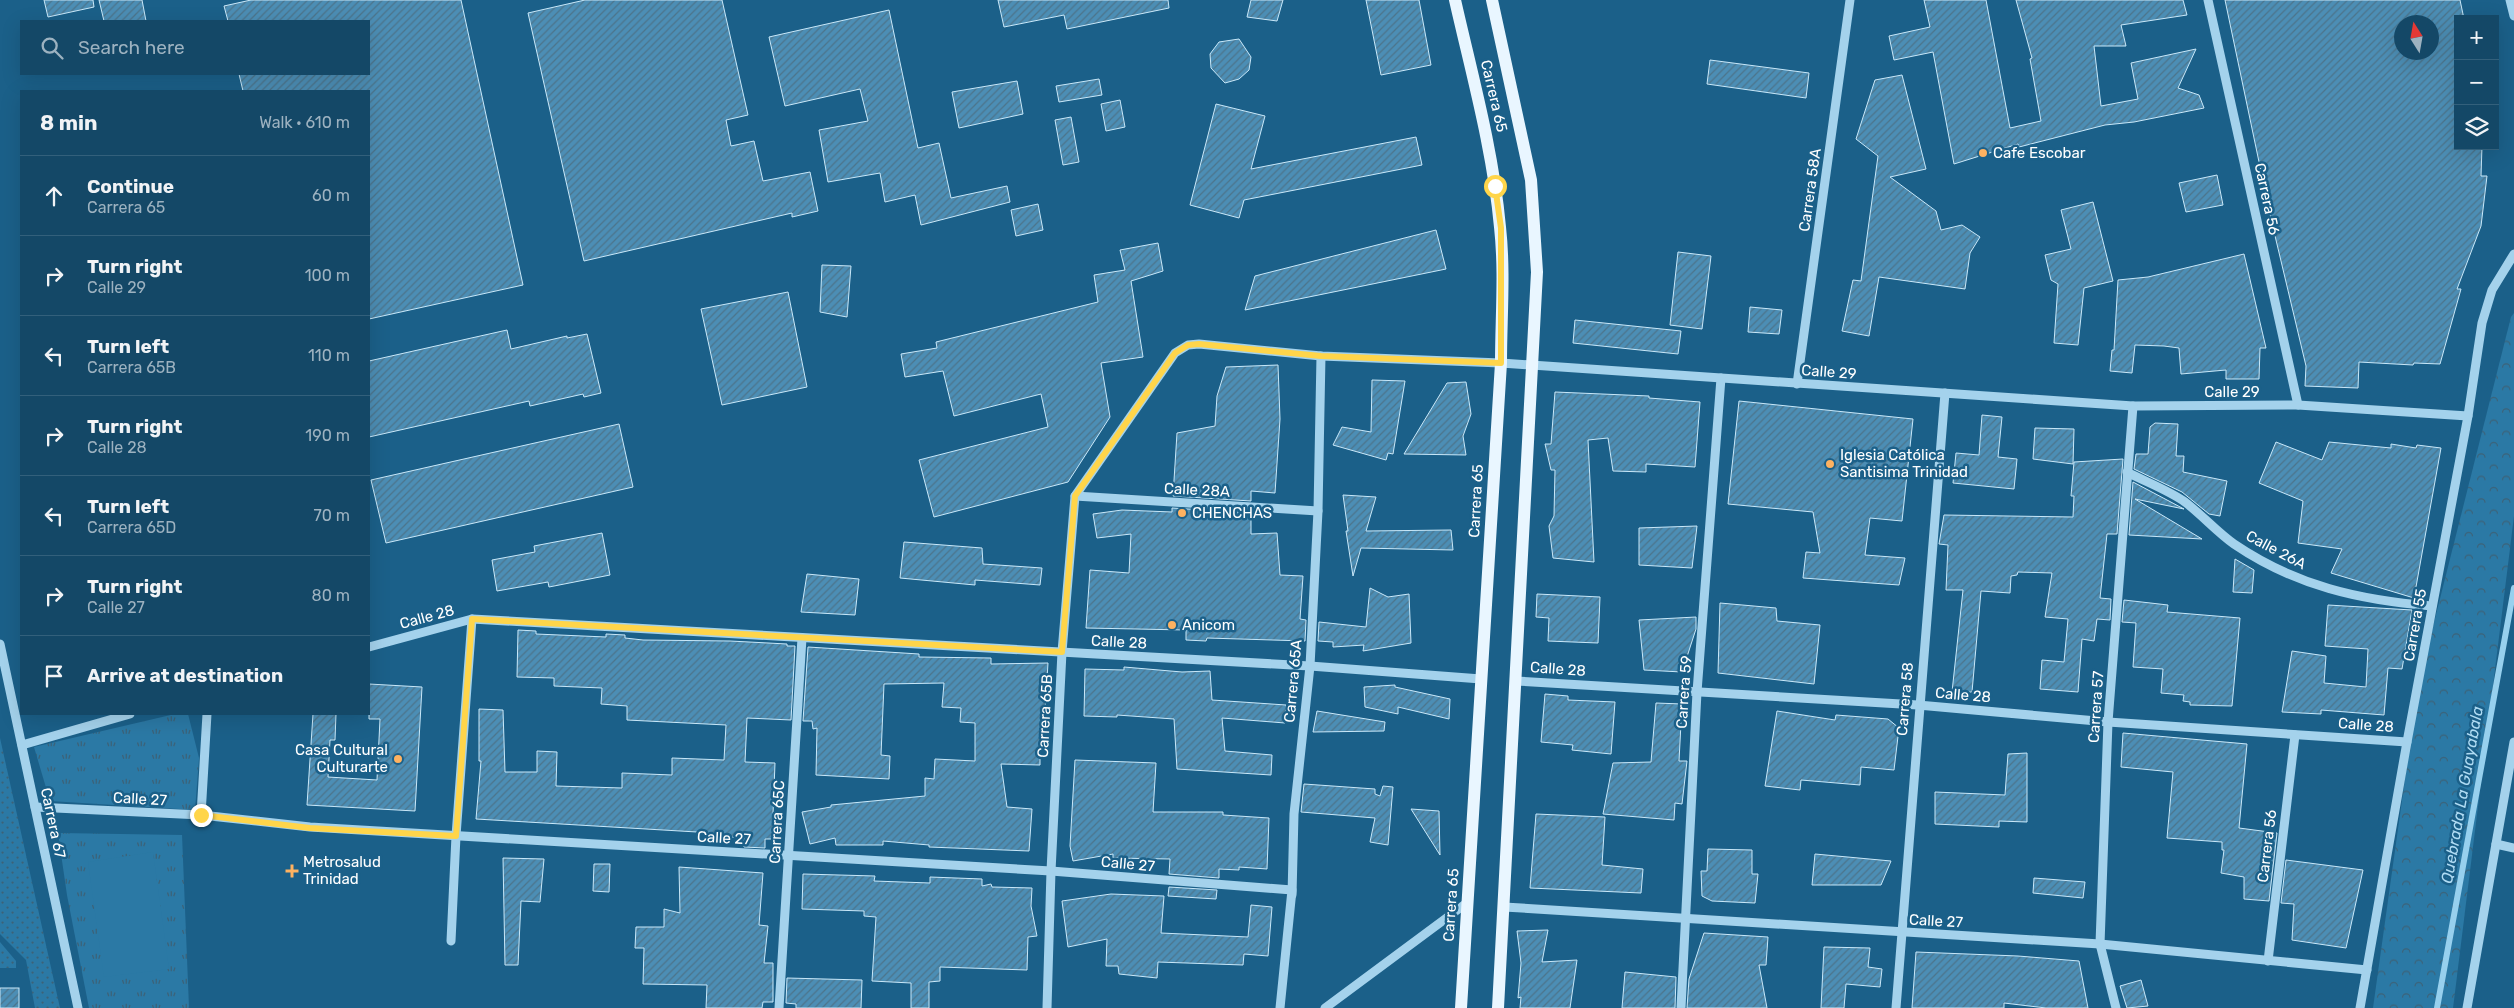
<!DOCTYPE html>
<html lang="en">
<head>
<meta charset="utf-8">
<style>
	:root { --surface:#144867; --page:#215270; --text:#f1f3f6; --muted:#9db2c0; --line:#33607b }
	body { margin:0; font-family:Rubik,sans-serif; background:var(--page); color:var(--text) }
	.controls { position:absolute; right:15px; top:15px; display:grid; overflow:hidden; border-radius:0px; box-shadow:0 5px 20px #0002 }
	.controls button { width:45px; height:45px; display:grid; place-items:center; padding:0; border:0; border-bottom:1px solid var(--line); background:var(--surface); color:var(--text); font:25px sans-serif }
	.compass { position:absolute; left:2394px; top:15px; width:45px; height:45px; border-radius:50%; background:var(--surface); box-shadow:0 5px 20px #0002; rotate:349deg }
	.stop { position:absolute; width:15px; height:15px; margin:-11px; border:4px solid #ffd54a; border-radius:50%; background:#fff }
	.stop.end { background:#ffd54a; border-color:#fff; box-shadow:0 1px 5px #0008 }
	.list { margin:0; padding:0; list-style:none }
	h2 { display:flex; justify-content:space-between; align-items:center; height:65px; margin:0; padding:0 20px; font-size:21px }
	h2 small { font-size:16px; font-weight:400; color:var(--muted) }
	.list li { display:grid; grid-template-columns:32px 1fr auto; gap:15px; align-items:center; box-sizing:border-box; height:80px; padding:0 20px; border-top:1px solid var(--line) }
	.list b { display:block; font-size:19px; white-space:nowrap }
	.list p { margin:0; font-size:16px; white-space:nowrap; color:var(--muted) }
	.list em { font-size:16px; font-style:normal; color:var(--muted) }
	.icon { flex:none; width:28px; height:28px; fill:none; stroke:currentColor; stroke-width:2; stroke-linecap:round; stroke-linejoin:round }
	.map { position:relative; flex:none; width:2514px; height:1008px; overflow:hidden }
	.search { position:absolute; background:var(--surface); box-shadow:0 5px 20px #0002; left:20px; top:20px; width:350px; height:55px; display:flex; align-items:center; gap:12px; box-sizing:border-box; padding:0 18px; border-radius:0px; color:var(--muted); font-size:19px }
	.panel { position:absolute; background:var(--surface); box-shadow:0 5px 20px #0002; left:20px; top:90px; width:350px; height:625px; border-radius:0px }
	.map>svg:first-child { display:block }
	.grass { fill:url(#grass-dots) }
	.forest { fill:url(#forest-crowns) }
	.park { fill:url(#park-tufts) }
	.garden { fill:#2b79a5 }
	.lines { fill:none; stroke-linecap:round; stroke-linejoin:round }
	.stream { stroke:#97d0ee; stroke-width:6 }
	.building { fill:url(#building-hatch); stroke:#c9e8f9; fill-rule:evenodd }
	.minor { stroke:#a4d2ec; stroke-width:9 }
	.major { stroke:#e9f6ff; stroke-width:12 }
	.route { stroke:#ffd54a; stroke-width:6 }
	.poi-dot { fill:#feb261; stroke:#1b6089; stroke-width:2 }
	.labels { text-anchor:middle; dominant-baseline:central; stroke-width:5; stroke-linejoin:round; paint-order:stroke }
	.street-label { font-size:15px; fill:#fff; stroke:#1b6089 }
	.poi-label { font-size:15px; fill:#fff; stroke:#1b6089; text-anchor:start }
	.water-label { font-size:16px; font-style:italic; fill:#b0dcf4; stroke:#1b6089 }
</style>
</head>
<body>
<div class="map">
<svg width="2514" height="1008" viewBox="0 0 2514 1008">
	<defs>
		<pattern id="grass-dots" width="8" height="8" patternUnits="userSpaceOnUse" patternTransform="scale(1.25)"><rect width="8" height="8" fill="#2b79a5"/><path d="M2 2h.1M6 6h.1" fill="none" stroke="#3c6278" stroke-width="1.8" stroke-linecap="round"/></pattern>
		<pattern id="forest-crowns" width="20" height="18" patternUnits="userSpaceOnUse" patternTransform="scale(1.25)"><rect width="20" height="18" fill="#2b79a5"/><path d="M2 6a3 3 0 1 1 6 0M12 15a3 3 0 1 1 6 0" fill="none" stroke="#3c6278"/></pattern>
		<pattern id="park-tufts" width="24" height="20" patternUnits="userSpaceOnUse" patternTransform="scale(1.25)"><rect width="24" height="20" fill="#2b79a5"/><path d="M3 7l-1-3M5 7V3M7 7l1-3M15 17l-1-3M17 17v-4M19 17l1-3" fill="none" stroke="#3c6278"/></pattern>
		<pattern id="building-hatch" width="6" height="6" patternUnits="userSpaceOnUse" patternTransform="scale(1.25)"><rect width="6" height="6" fill="#4c8eb5"/><path d="M-1 1l2-2M0 6l6-6M5 7l2-2" fill="none" stroke="#4c748b"/></pattern>
	</defs>
	<rect width="100%" height="100%" fill="#1b6089"/>
	<g class="grass">
		<path d="M0 738 60 1008H35L26 960 0 934Z"/>
		<path d="M0 942 16 961V968H0Z"/>
	</g>
	<path class="forest" d="M2514 313V516L2453 1008H2373L2418 686 2511 317Z"/>
	<g class="park">
		<path d="M175 714H188L199 758 195 810 50 801 34 747Z"/>
		<path d="M58 833 182 835 189 1008H89L67 895Z"/>
	</g>
	<path class="garden" d="M153 852 169 969 104 977 88 862Z"/>
	<g class="lines">
		<path class="stream" d="M2437 1008 2514 588"/>
	</g>
	<g class="building">
		<path d="M44 0H93L94 7 48 17Z"/>
		<path d="M99 0H142L146 21H104Z"/>
		<path d="M251 0H461L523 285 369 319V91H243L239 74H369V21H228L224 6Z"/>
		<path d="M585 0H722L748 115 726 120 731 146 754 141 763 181 810 172 818 211 792 217V213L584 261 528 13Z"/>
		<path d="M998 0H1168L1169 8 1067 29 1064 15 1004 27Z"/>
		<path d="M1251 0H1283L1277 21 1247 17Z"/>
		<path d="M1366 0H1419L1431 65 1381 75Z"/>
		<path d="M1924 0H1986L2010 128 2041 121 2030 59 2032 58 2016 0H2183L2187 15 2121 25 2126 46H2094L2101 106 2138 99 2131 63 2196 49 2178 88 2199 95 2204 108 2134 122 2105 125 2019 147 2018 144 1954 164 1933 52 1894 60 1889 36 1930 27Z"/>
		<path d="M2225 0H2460L2464 19H2458V146H2482L2481 176H2487L2481 226 2457 289H2461L2440 364 2414 363 2413 365 2359 362 2358 388 2305 386 2306 366 2271 219ZM2402 22H2432V52H2402Z"/>
		<path d="M889 10 918 148 939 143 951 198 1007 186 1010 202 921 225 915 195 885 202 880 173 828 182 819 130 868 121 860 89 785 106 769 37Z"/>
		<path d="M1239 39 1251 57 1249 70 1239 79 1225 83 1211 68 1210 54 1219 42Z"/>
		<path d="M1710 60 1809 73 1806 98 1707 84Z"/>
		<path d="M1902 75 1926 169 1890 177 1936 211 1941 230 1962 225 1980 237 1970 253 1965 289 1879 277 1869 336 1842 331 1853 280 1861 281 1878 156 1856 139 1875 80Z"/>
		<path d="M1099 79 1102 95 1059 102 1056 86Z"/>
		<path d="M1017 81 1023 114 959 128 952 92Z"/>
		<path d="M1120 100 1125 127 1106 131 1101 104Z"/>
		<path d="M1216 104 1265 116 1251 169 1416 137 1422 165 1244 200 1239 218 1190 205Z"/>
		<path d="M1071 117 1079 162 1063 165 1055 120Z"/>
		<path d="M2217 175 2223 205 2186 212 2179 183Z"/>
		<path d="M2093 202 2113 281 2084 288 2078 345 2054 343 2058 284 2051 280 2045 255 2071 249 2061 210Z"/>
		<path d="M1038 204 1043 230 1016 236 1011 210Z"/>
		<path d="M1436 230 1446 269 1245 310 1255 276Z"/>
		<path d="M1158 243 1163 271 1131 281 1143 357 1101 363 1110 417 1068 482 934 517 919 460 1048 427 1041 394 954 416 943 371 905 377 901 354 937 348 936 342 1098 302 1094 275 1125 270 1120 250Z"/>
		<path d="M1678 252 1711 256 1702 329 1670 325Z"/>
		<path d="M2244 254 2266 348H2260L2259 379H2226V370L2181 374 2179 348 2164 346 2135 345 2132 373 2110 371 2112 350H2114L2118 280 2148 277Z"/>
		<path d="M822 265 851 266 847 317 820 312Z"/>
		<path d="M788 292 807 387 722 405 701 309Z"/>
		<path d="M1750 307 1782 310 1779 334 1748 332Z"/>
		<path d="M1575 320 1681 331 1678 354 1573 343Z"/>
		<path d="M507 330 511 349 567 336V338L587 334 601 393 584 397 583 394 530 406 529 401 369 437V361Z"/>
		<path d="M1278 365 1280 419 1275 493 1251 491V501L1173 496 1177 433 1215 426 1217 396 1226 367Z"/>
		<path d="M1372 380 1405 381 1393 454 1388 453 1386 460 1333 445 1342 427 1371 432Z"/>
		<path d="M1466 382 1471 414 1463 436 1466 455 1404 454 1447 383Z"/>
		<path d="M1555 392 1649 396V398L1700 402 1695 467 1646 464V472L1613 471 1608 438 1588 440 1594 562 1553 558 1549 526 1554 516 1555 470H1551L1545 444H1551Z"/>
		<path d="M1739 401 1913 419 1902 521 1870 518 1865 555 1905 558 1899 585 1803 578 1806 552 1820 553 1813 512 1728 504Z"/>
		<path d="M1982 415 2002 417 1998 457 2017 459 2014 489 1953 483 1956 453 1979 455Z"/>
		<path d="M2155 423 2178 424 2176 456H2184L2183 472 2227 481 2220 516 2209 514 2182 492 2134 469 2136 454H2148L2150 427Z"/>
		<path d="M619 424 633 487 386 543 371 480Z"/>
		<path d="M2035 428 2074 429 2073 464 2033 459Z"/>
		<path d="M2276 442 2322 460 2329 442 2391 448V444L2416 448 2417 445 2441 448 2414 598 2331 573 2342 549 2298 543 2303 501 2259 483Z"/>
		<path d="M2123 459 2117 534H2107L2100 598 2111 599 2110 620 2097 619 2094 641 2082 639 2078 692 2040 689 2042 660 2064 662 2068 619 2045 617 2052 573 2018 572 2017 575 2011 576 2010 593 1981 591 1972 692H1952L1963 590H1946L1948 545 1939 544 1944 515 2073 517 2074 496H2071L2074 462Z"/>
		<path d="M2133 482 2184 509 2135 499 2202 539 2129 535Z"/>
		<path d="M1343 495 1376 497 1366 531 1451 530 1453 550 1361 548 1353 576 1346 531H1348Z"/>
		<path d="M1172 508 1251 513V534L1277 533 1280 575 1303 576 1300 619 1306 620 1305 641 1207 638 1206 641 1186 640V630L1086 628 1090 570 1129 573 1131 534 1097 538 1093 514 1122 510 1172 512Z"/>
		<path d="M1697 526 1692 568 1639 565V528Z"/>
		<path d="M602 533 610 575 549 587 548 582 497 591 492 560 535 552 534 546Z"/>
		<path d="M904 542 982 548 983 564 1042 568 1040 585 975 580V585L900 578Z"/>
		<path d="M2235 559 2254 570 2252 593 2233 592Z"/>
		<path d="M807 574 859 579 855 615 801 612Z"/>
		<path d="M1370 588 1388 597 1409 594 1411 643 1363 651 1364 645 1333 647V642L1318 641 1319 622 1366 627Z"/>
		<path d="M1537 594 1600 597 1598 643 1548 641 1549 618 1536 617Z"/>
		<path d="M2124 600 2168 605 2167 612 2240 618 2232 706 2190 705V702L2183 701 2184 695 2161 693 2163 669 2133 667 2136 623 2122 622Z"/>
		<path d="M1720 603 1776 608 1777 621 1820 625 1814 684 1718 673Z"/>
		<path d="M2328 605 2412 610 2402 669 2388 668 2384 715 2321 710V714L2282 712 2292 651 2326 656 2324 683 2366 687 2368 649 2325 646Z"/>
		<path d="M1696 617V629L1682 672 1644 670 1639 620Z"/>
		<path d="M518 630 536 631V634L606 637V634L625 635V638L643 640 730 641 787 644V646H795L791 720 747 718 745 762 775 763 772 839H765V848L744 847V838L714 836V833L476 819 481 761H479V709L503 710 505 772H537V751L557 752 556 786 622 788V773L672 775V758L724 760 726 725 627 720V706L601 704 602 688 554 686V678L517 677Z"/>
		<path d="M808 647 919 654V657L991 658V664L1048 663 1044 727H1040V765L1001 764 1007 807 1032 809 1029 851 929 847V845L883 841V845H836L835 838 810 844 802 812 831 807V805L925 796V778L934 779 935 759 975 761V723L960 722 961 708 942 707 944 683 884 684 881 755 890 756 889 779 816 775 817 728 813 729 812 721H803Z"/>
		<path d="M1124 667 1182 672 1210 671 1212 700 1286 705 1285 723 1222 718 1225 751 1272 755 1271 775 1177 769 1174 719 1117 715V717L1084 716 1085 669 1124 670Z"/>
		<path d="M369 684 422 687 415 811 307 805 313 714H336L335 740H330L328 777 377 780 380 719H369Z"/>
		<path d="M1395 685V687L1450 699 1449 719 1398 707V714L1365 707 1364 687Z"/>
		<path d="M1545 694 1568 696V700L1615 702 1611 754 1572 750 1573 745 1541 742Z"/>
		<path d="M1656 703 1682 704 1679 761H1687L1682 804 1675 803 1674 820 1603 814 1613 763 1651 762Z"/>
		<path d="M1317 711 1385 722 1384 731 1313 732Z"/>
		<path d="M1777 711 1835 720 1836 715 1888 719 1899 728 1894 770 1861 767 1860 785 1801 780 1800 790 1765 786Z"/>
		<path d="M2123 733 2247 744 2239 828 2277 833 2269 901 2244 899V877L2221 873 2224 850H2222V842L2167 838 2173 772 2121 767Z"/>
		<path d="M2027 753V822L1999 821V827L1935 824V792L2005 795 2008 754Z"/>
		<path d="M1075 760 1156 763 1153 812H1223V815L1269 818 1267 869 1239 867V870L1219 869V878L1169 874 1170 859 1113 858V854L1073 861 1070 846Z"/>
		<path d="M1304 784 1375 789V794L1380 796 1383 786 1393 787 1388 845 1370 842 1375 818 1301 812Z"/>
		<path d="M1411 809 1439 811 1440 855Z"/>
		<path d="M1536 814 1605 817 1602 865 1643 869 1641 893 1530 888Z"/>
		<path d="M1708 849 1752 850V874H1758L1755 903 1712 901 1702 896 1701 871H1707Z"/>
		<path d="M1815 854 1891 861 1881 885H1812Z"/>
		<path d="M503 858 544 859 540 902 521 901 518 965H505Z"/>
		<path d="M2286 860 2363 870 2346 948 2292 940 2294 904 2281 903Z"/>
		<path d="M594 864H610L609 892 593 891Z"/>
		<path d="M679 867 763 873 759 925 768 926 764 963H773V1002H763L762 1008H706L707 985 643 984 644 948H635L636 927H664V909L680 913Z"/>
		<path d="M803 874 875 876 874 881 930 883V877L982 879V886L991 884 992 887 1032 888 1031 906 1037 936 1028 937 1027 970 940 967V981L929 982V1008H911V983L872 981 876 917 864 916V911L802 909Z"/>
		<path d="M2034 878 2085 882 2083 898 2033 893Z"/>
		<path d="M1169 887 1217 890 1216 899 1168 896Z"/>
		<path d="M1111 894 1164 896 1161 933 1248 937 1251 905 1272 907 1268 956 1244 954 1243 965 1158 962 1157 978 1119 974 1118 966H1106L1107 939 1068 947 1062 901Z"/>
		<path d="M1548 930 1542 962 1577 960 1570 1008H1520L1521 997 1518 998 1521 963 1517 931Z"/>
		<path d="M1704 933 1768 937 1766 965H1759L1767 1008H1687L1689 979Z"/>
		<path d="M1824 947 1870 948 1868 967 1882 969 1880 987 1846 984 1844 1008H1821Z"/>
		<path d="M1916 952 2018 956 2079 961 2088 1008H2046L2004 1003V1008H1912Z"/>
		<path d="M1625 972 1676 977 1675 1008H1622Z"/>
		<path d="M787 978 862 980 861 1008H796V1004L786 1003Z"/>
		<path d="M2141 980 2148 1006 2127 1008 2120 986Z"/>
		<rect x="0" y="988" width="19" height="20"/>
	</g>
	<g class="lines">
		<g class="minor">
			<path d="M2208 0 2298 405"/>
			<path d="M2510 0 2514 16"/>
			<path d="M1797 384 1850 0"/>
			<path d="M2127 472C2146 482 2168 490 2185 502 2202 515 2217 532 2234 544 2296 586 2359 600 2432 606"/>
			<path d="M1075 496 1318 511"/>
			<path d="M0 644 78 1008"/>
			<path d="M369 647 472 619 1310 666 1481 679"/>
			<path d="M1516 681 1918 705 2108 722 2407 742"/>
			<path d="M22 745 130 714"/>
			<path d="M35 807 201 815 310 827 1051 871 1292 890 1280 1008"/>
			<path d="M201 815 207 714"/>
			<path d="M2496 844 2514 848"/>
			<path d="M1292 895 1294 814 1310 666 1318 511 1321 356"/>
			<path d="M1504 907 2100 944 2367 970"/>
			<path d="M451 941 456 836 472 619"/>
			<path d="M2268 961 2295 735"/>
			<path d="M779 1008 802 638"/>
			<path d="M1047 1008 1051 871 1062 652 1075 496 1175 353 1188 345 1199 344 1321 356 1501 363 2133 406 2298 405 2468 416"/>
			<path d="M1325 1008 1468 902"/>
			<path d="M1681 1008 1697 692 1721 378"/>
			<path d="M1896 1008 1945 393"/>
			<path d="M2116 1008 2100 944 2108 722 2133 406"/>
			<path d="M2360 1008 2407 742 2468 416 2482 323 2492 290 2514 254"/>
			<path d="M2467 1008 2514 742"/>
		</g>
		<g class="major">
			<path d="M1455 0C1472 75 1493 150 1500 227 1505 272 1501 318 1501 363L1461 1008"/>
			<path d="M1492 0 1531 180 1537 272 1498 1008"/>
		</g>
	</g>
	<g class="lines">
		<path class="route" d="M201 815 310 828 456 836 472 619 1062 652 1075 496 1175 353 1188 345 1199 344 1321 356 1501 363V228L1495 186"/>
	</g>
	<g class="poi-dot">
		<circle cx="1983" cy="153" r="5"/>
		<circle cx="1830" cy="464" r="5"/>
		<circle cx="1182" cy="513" r="5"/>
		<circle cx="1172" cy="625" r="5"/>
		<circle cx="398" cy="759" r="5"/>
		<path d="M289.5 863.5h5v5h5v5h-5v5h-5v-5h-5v-5h5z"/>
	</g>
	<g class="labels">
		<g class="street-label">
			<text transform="translate(1494 96) rotate(77)">Carrera 65</text>
			<text transform="translate(1810 190) rotate(-82)">Carrera 58A</text>
			<text transform="translate(2267 199) rotate(78)">Carrera 56</text>
			<text transform="translate(1829 372) rotate(4)">Calle 29</text>
			<text x="2232" y="392">Calle 29</text>
			<text transform="translate(1197 490) rotate(3)">Calle 28A</text>
			<text transform="translate(1476 501) rotate(-87)">Carrera 65</text>
			<text transform="translate(2276 550) rotate(28)">Calle 26A</text>
			<text transform="translate(427 617) rotate(-15)">Calle 28</text>
			<text transform="translate(2415 625) rotate(-80)">Carrera 55</text>
			<text transform="translate(1119 642) rotate(3)">Calle 28</text>
			<text transform="translate(1558 669) rotate(4)">Calle 28</text>
			<text transform="translate(1293 681) rotate(-85)">Carrera 65A</text>
			<text transform="translate(1684 692) rotate(-86)">Carrera 59</text>
			<text transform="translate(1963 695) rotate(5)">Calle 28</text>
			<text transform="translate(1905 699) rotate(-85)">Carrera 58</text>
			<text transform="translate(2096 707) rotate(-86)">Carrera 57</text>
			<text transform="translate(1045 716) rotate(-87)">Carrera 65B</text>
			<text transform="translate(2366 725) rotate(4)">Calle 28</text>
			<text transform="translate(140 799) rotate(3)">Calle 27</text>
			<text transform="translate(777 822) rotate(-87)">Carrera 65C</text>
			<text transform="translate(53 823) rotate(78)">Carrera 67</text>
			<text transform="translate(724 838) rotate(3)">Calle 27</text>
			<text transform="translate(2267 846) rotate(-83)">Carrera 56</text>
			<text transform="translate(1128 864) rotate(5)">Calle 27</text>
			<text transform="translate(1451 905) rotate(-86)">Carrera 65</text>
			<text transform="translate(1936 921) rotate(3)">Calle 27</text>
		</g>
		<g class="poi-label">
			<text x="1993" y="153">Cafe Escobar</text>
			<text x="1840" y="455">Iglesia Católica<tspan x="1840" dy="17">Santisima Trinidad</tspan></text>
			<text x="1192" y="513">CHENCHAS</text>
			<text x="1182" y="625">Anicom</text>
			<text x="388" y="750" text-anchor="end">Casa Cultural<tspan x="388" dy="17">Culturarte</tspan></text>
			<text x="303" y="862">Metrosalud<tspan x="303" dy="17">Trinidad</tspan></text>
		</g>
		<g class="water-label">
			<text transform="translate(2462 795) rotate(-80)">Quebrada La Guayabala</text>
		</g>
	</g>
</svg>
<div class="controls">
<button>+</button>
<button>−</button>
<button><svg class="icon" aria-label="layers" viewBox="0 0 24 24"><path d="M12 4l9 5-9 5-9-5zM3 14l9 5 9-5"/></svg></button>
</div>
<svg class="compass" viewBox="-18 -18 36 36"><path d="M0-13l5 13h-10z" fill="#e53935"/><path d="M0 13l5-13h-10z" fill="#9db2c0"/></svg>
<div class="stop" style="left:1495px;top:186px"></div>
<div class="stop end" style="left:201px;top:815px"></div>
<div class="search"><svg class="icon" aria-label="search" viewBox="0 0 24 24"><circle cx="10" cy="10" r="6"/><path d="M15 15l6 6"/></svg>Search here</div>
<section class="panel">
<h2>8 min<small>Walk · 610 m</small></h2>
<ul class="list">
<li><svg class="icon" aria-label="ahead" viewBox="0 0 24 24"><path d="M12 20V5M6 11l6-6 6 6"/></svg><div><b>Continue</b><p>Carrera 65</p></div><em>60 m</em></li>
<li><svg class="icon" aria-label="right" viewBox="0 0 24 24"><path d="M7 20v-9h11M14 6l5 5-5 5"/></svg><div><b>Turn right</b><p>Calle 29</p></div><em>100 m</em></li>
<li><svg class="icon" aria-label="left" viewBox="0 0 24 24"><path d="M17 20v-9H6M10 6l-5 5 5 5"/></svg><div><b>Turn left</b><p>Carrera 65B</p></div><em>110 m</em></li>
<li><svg class="icon" aria-label="right" viewBox="0 0 24 24"><path d="M7 20v-9h11M14 6l5 5-5 5"/></svg><div><b>Turn right</b><p>Calle 28</p></div><em>190 m</em></li>
<li><svg class="icon" aria-label="left" viewBox="0 0 24 24"><path d="M17 20v-9H6M10 6l-5 5 5 5"/></svg><div><b>Turn left</b><p>Carrera 65D</p></div><em>70 m</em></li>
<li><svg class="icon" aria-label="right" viewBox="0 0 24 24"><path d="M7 20v-9h11M14 6l5 5-5 5"/></svg><div><b>Turn right</b><p>Calle 27</p></div><em>80 m</em></li>
<li><svg class="icon" aria-label="arrive" viewBox="0 0 24 24"><path d="M6 21V4h12l-3 4 3 4H6"/></svg><div><b>Arrive at destination</b></div></li>
</ul>
</section>
</div>
</body>
</html>
